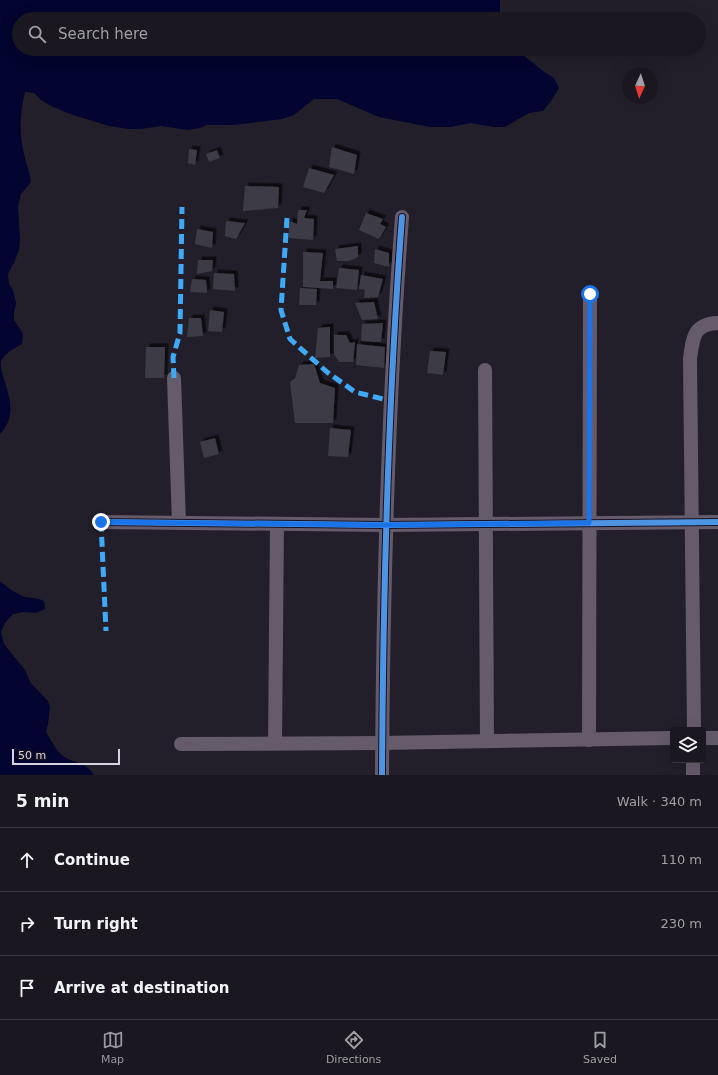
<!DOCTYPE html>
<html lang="en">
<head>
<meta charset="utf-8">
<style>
	:root { --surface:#1a1720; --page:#232029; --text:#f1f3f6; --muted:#9f9fa5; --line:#38363e; --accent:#9894a0 }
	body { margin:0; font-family:"DejaVu Sans",sans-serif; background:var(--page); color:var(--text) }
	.controls { position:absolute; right:12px; bottom:12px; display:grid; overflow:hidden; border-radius:4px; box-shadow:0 4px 16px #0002 }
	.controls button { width:36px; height:36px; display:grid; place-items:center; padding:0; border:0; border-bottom:1px solid var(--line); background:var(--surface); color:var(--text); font:20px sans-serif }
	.compass { position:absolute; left:622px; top:68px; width:36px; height:36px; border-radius:50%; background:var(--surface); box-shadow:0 4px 16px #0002; rotate:184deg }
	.scale { position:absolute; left:12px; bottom:10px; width:108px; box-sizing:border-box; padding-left:4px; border:2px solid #d7d3e0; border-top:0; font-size:11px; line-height:14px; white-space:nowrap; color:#d7d3e0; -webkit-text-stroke:3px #181224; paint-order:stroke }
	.stop { position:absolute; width:12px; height:12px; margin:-9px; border:3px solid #1a73e8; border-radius:50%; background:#fff }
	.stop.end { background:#1a73e8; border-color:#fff; box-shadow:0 1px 4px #0008 }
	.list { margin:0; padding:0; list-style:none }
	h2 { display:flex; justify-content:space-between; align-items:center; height:52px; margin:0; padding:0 16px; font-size:17px }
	h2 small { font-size:13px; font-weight:400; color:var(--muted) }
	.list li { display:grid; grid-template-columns:26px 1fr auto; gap:12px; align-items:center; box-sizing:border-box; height:64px; padding:0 16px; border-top:1px solid var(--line) }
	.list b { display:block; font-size:15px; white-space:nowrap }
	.list em { font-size:13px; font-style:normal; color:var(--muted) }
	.icon { flex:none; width:22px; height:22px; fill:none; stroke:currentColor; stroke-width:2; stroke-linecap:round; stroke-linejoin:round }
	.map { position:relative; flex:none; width:718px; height:775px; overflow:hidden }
	.search { position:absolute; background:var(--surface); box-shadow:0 4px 16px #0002; left:12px; right:12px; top:12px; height:44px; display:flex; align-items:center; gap:10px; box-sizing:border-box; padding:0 14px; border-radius:22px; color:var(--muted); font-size:15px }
	.sheet { height:244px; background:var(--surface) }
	nav { display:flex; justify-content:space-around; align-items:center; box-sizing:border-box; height:56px; border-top:1px solid var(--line); background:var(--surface); font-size:11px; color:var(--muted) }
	nav a { display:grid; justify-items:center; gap:2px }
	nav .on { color:var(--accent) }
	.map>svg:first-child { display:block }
	.water { fill:#03042f }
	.building { fill:#3d3b44; filter:url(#shadow) }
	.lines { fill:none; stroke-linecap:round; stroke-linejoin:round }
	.minor { stroke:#665b6b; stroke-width:14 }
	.quiet { stroke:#3fa9f5; stroke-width:5; stroke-dasharray:10 5; stroke-linecap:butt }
	.cycleway-casing { stroke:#181224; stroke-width:8 }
	.cycleway { stroke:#4d94e3; stroke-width:6 }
	.route { stroke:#1a73e8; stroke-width:5 }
</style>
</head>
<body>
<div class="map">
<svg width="718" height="775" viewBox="0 0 718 775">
	<defs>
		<filter id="shadow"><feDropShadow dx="3.5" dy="-3.5" stdDeviation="0" flood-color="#0009"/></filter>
	</defs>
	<rect width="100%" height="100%" fill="#231f2a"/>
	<g class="water">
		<path d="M0 0H500V19H19V49H516L543 71 554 78 559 88 551 101 543 111 529 113 505 127H494L470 123 451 127H430L379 117 337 99H314L294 115 282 119 234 125H207L200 128 188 130 161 126 141 129H128L109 126 70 114 51 106 41 100 34 93 25 92C20 112 19 134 24 154 26 164 30 172 31 182L21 194 18 207 20 238 19 250 14 263 8 274 9 284 13 290 16 303 14 313V320L23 334 22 344C15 348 5 353 1 361 0 368 3 376 5 382 11 402 15 418 0 434Z"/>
		<path d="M0 581C7 587 16 594 25 597 32 598 38 598 44 601L45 609 36 613 24 612 13 614 5 623 1 632 4 644 25 670 30 682 48 701 50 707 48 724 46 732C51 740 56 750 62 755 73 764 86 761 94 775H0Z"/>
	</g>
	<g class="building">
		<path d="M332 147 357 155 354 174 329 167Z"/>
		<path d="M189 149 197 150 195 165 188 163Z"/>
		<path d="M217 150 220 158 209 162 206 154Z"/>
		<path d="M309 168 334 175 324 193 303 187Z"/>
		<path d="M245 186 279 187 278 208 243 211Z"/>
		<path d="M298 210H307L304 218 314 219 313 240 289 238V221L297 224Z"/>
		<path d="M366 213 383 219 380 224 386 227 379 239 359 230Z"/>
		<path d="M226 221 245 223 236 239 225 236Z"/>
		<path d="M197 229 213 232 212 248 195 244Z"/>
		<path d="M358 246V257L349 261H337L335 249Z"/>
		<path d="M375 249 389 253V267L374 263Z"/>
		<path d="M303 252 323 253 320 281H333V289L303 287Z"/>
		<path d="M198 260H213L212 271 197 274Z"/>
		<path d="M339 268 359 270 357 290 336 288Z"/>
		<path d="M214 273 234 274 235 291 213 289Z"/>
		<path d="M361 275 383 279 378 297 364 298 365 290 359 289Z"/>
		<path d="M192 279 206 280 207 293 190 292Z"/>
		<path d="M300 288 317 289 316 305H299Z"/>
		<path d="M374 302 378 319 362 320 355 303Z"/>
		<path d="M210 310 224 312 222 332 208 331Z"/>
		<path d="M189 318H201L203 336 187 337Z"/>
		<path d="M383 323 381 342 361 341 362 324Z"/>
		<path d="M330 327V357L315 358 318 328Z"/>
		<path d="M334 335H346L350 343 355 342 353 362H339L334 354Z"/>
		<path d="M357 344 385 347 384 368 356 365Z"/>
		<path d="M146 347H165L164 378H145Z"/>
		<path d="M430 351 446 352 443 375 427 373Z"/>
		<path d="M314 364 320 383 335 388 333 423H295L290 382 295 378 299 365Z"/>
		<path d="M330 428 351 430 348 457 328 456Z"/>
		<path d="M215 438 219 454 204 458 200 442Z"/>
	</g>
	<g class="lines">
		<g class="minor">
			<path d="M485 370 487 741"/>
			<path d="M174 378 179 523"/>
			<path d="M101 522 385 525 718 522"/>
			<path d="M694 730 690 359C693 338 693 324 718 323"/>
			<path d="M703 738H718"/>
			<path d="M589 740 590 294"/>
			<path d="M275 743 277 524"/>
			<path d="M181 744 382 743 673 738"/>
			<path d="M382 775C383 589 388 402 402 217"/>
			<path d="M693 775V760"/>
		</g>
		<g class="quiet">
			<path d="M287 218 281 310 290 339 327 372 355 392 391 401"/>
			<path d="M174 378 173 357 180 333 182 207"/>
			<path d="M101 522 106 631"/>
		</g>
		<g class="cycleway-casing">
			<g id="cycleway">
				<path d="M101 522 385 525 718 522"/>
				<path d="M382 775C383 589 388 402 402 217"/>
			</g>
		</g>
		<use href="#cycleway" class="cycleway"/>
	</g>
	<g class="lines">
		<path class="route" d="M101 522 385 525 589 523 590 294"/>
	</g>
</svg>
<div class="controls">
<button><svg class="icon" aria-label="layers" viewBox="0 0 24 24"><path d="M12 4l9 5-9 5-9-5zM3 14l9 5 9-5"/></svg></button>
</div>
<svg class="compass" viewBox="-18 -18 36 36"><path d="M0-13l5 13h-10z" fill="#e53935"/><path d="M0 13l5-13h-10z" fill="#9f9fa5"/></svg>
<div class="scale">50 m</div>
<div class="stop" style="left:590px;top:294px"></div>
<div class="stop end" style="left:101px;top:522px"></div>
<div class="search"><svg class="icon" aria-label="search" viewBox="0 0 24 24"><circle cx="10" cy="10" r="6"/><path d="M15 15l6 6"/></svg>Search here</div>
</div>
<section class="sheet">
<h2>5 min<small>Walk · 340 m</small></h2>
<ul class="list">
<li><svg class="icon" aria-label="ahead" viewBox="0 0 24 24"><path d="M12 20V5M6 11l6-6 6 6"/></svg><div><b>Continue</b></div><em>110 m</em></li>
<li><svg class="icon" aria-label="right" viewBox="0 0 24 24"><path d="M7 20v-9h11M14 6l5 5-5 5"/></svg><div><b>Turn right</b></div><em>230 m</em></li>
<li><svg class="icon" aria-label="arrive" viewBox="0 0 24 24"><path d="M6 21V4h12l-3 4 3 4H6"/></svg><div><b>Arrive at destination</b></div></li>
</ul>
</section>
<nav>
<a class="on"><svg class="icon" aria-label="map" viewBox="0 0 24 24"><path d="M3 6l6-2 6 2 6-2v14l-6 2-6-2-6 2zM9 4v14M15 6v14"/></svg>Map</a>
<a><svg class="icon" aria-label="directions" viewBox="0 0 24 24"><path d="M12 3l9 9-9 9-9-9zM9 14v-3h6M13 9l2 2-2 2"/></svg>Directions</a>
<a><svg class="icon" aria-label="saved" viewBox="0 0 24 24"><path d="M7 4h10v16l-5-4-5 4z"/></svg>Saved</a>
</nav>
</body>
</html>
